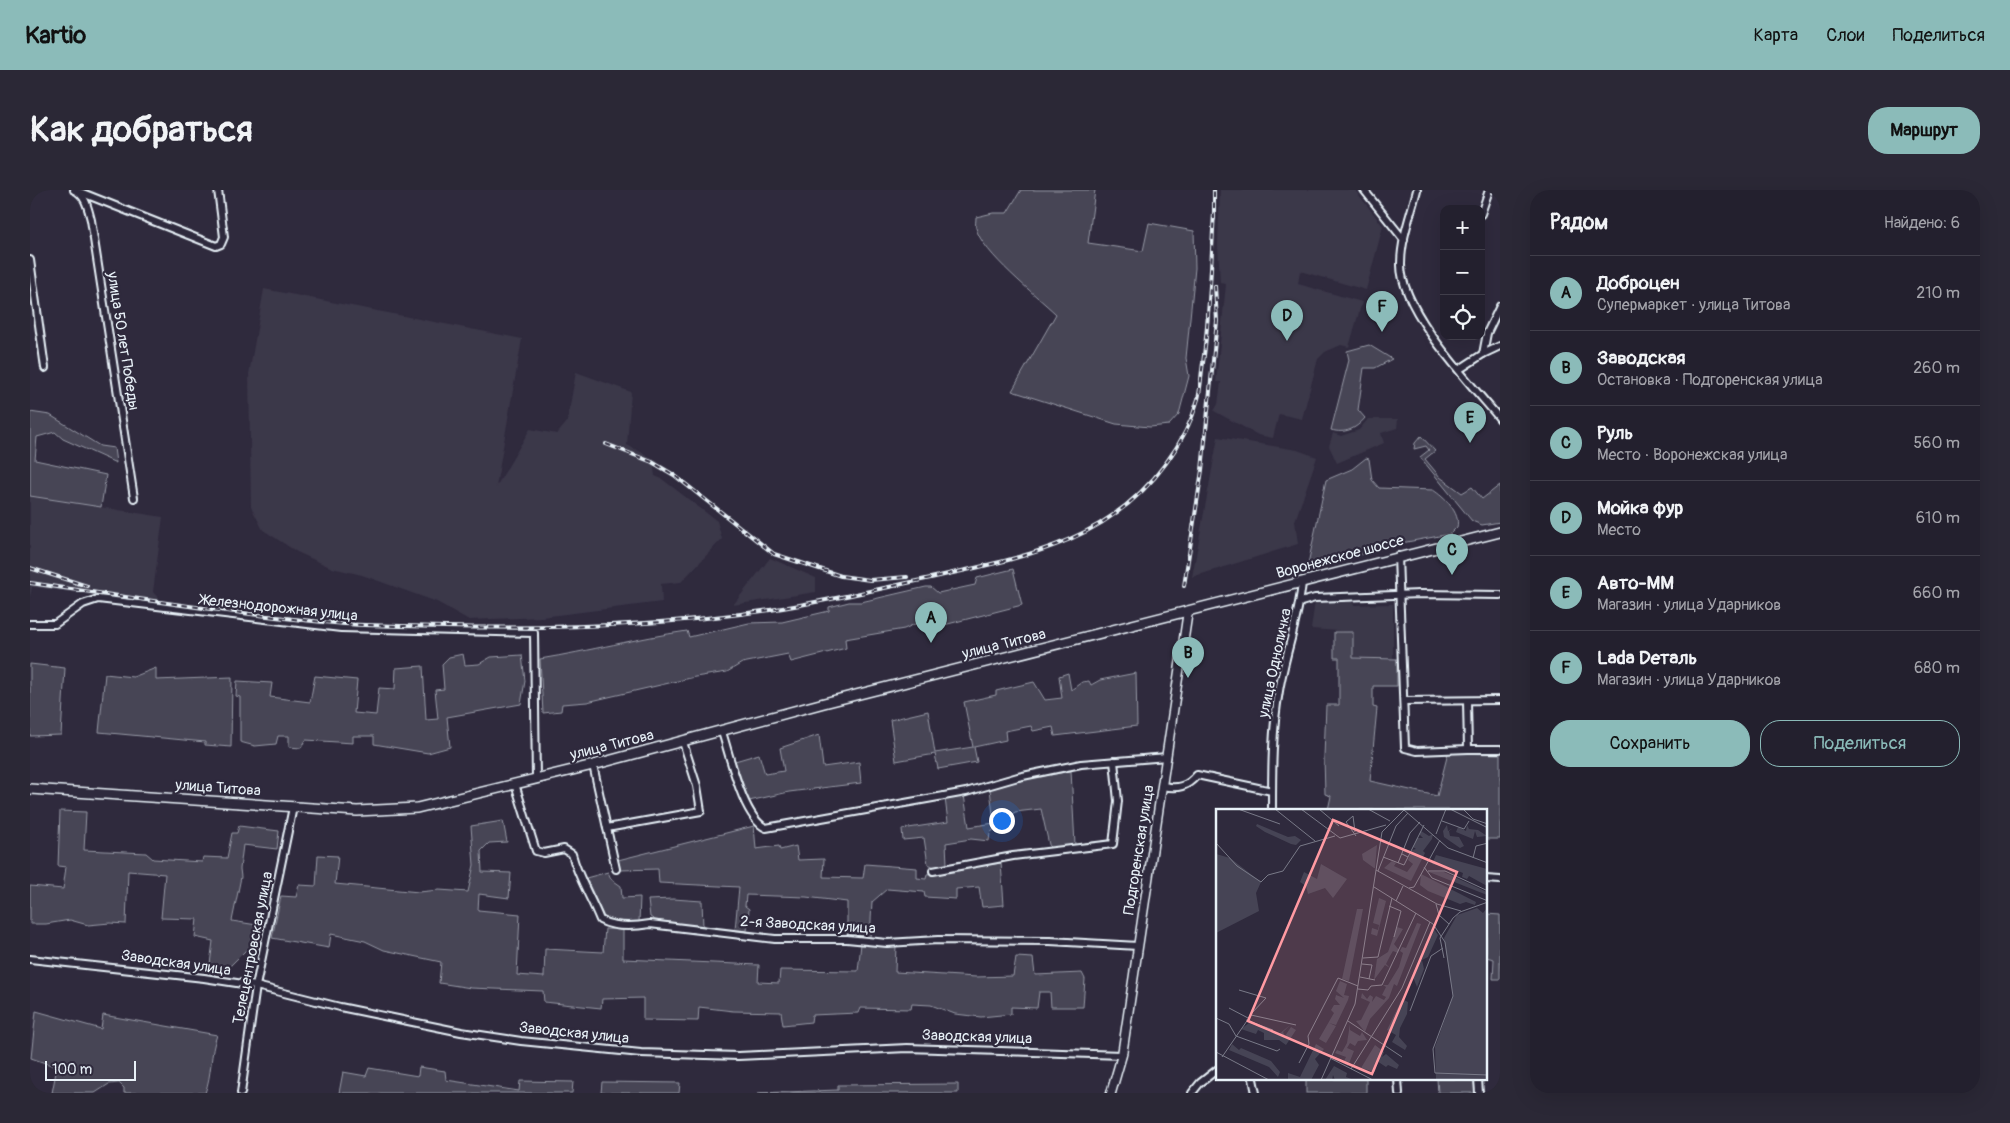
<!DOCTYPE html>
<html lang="ru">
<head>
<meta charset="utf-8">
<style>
	:root { --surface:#23202e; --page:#2b2836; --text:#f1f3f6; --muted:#a3a3aa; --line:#403e4a; --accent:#8bbbb9 }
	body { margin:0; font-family:Pangolin,sans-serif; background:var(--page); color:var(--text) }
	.controls { position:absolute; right:15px; top:15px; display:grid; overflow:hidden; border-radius:10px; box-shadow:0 5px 20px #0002 }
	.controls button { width:45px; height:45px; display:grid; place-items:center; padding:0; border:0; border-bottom:1px solid var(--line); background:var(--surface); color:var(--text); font:25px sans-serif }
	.scale { position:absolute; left:15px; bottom:12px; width:91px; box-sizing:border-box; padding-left:5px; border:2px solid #e8f1f8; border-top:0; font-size:14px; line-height:18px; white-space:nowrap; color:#e8f1f8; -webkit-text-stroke:4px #2f2a3d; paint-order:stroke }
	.you { position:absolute; left:971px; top:630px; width:18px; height:18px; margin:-12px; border:4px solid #fff; border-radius:50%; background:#1a73e8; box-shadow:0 0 0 8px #1a73e833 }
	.badge { display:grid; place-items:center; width:32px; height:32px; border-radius:50%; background:var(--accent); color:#111; font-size:16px; font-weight:700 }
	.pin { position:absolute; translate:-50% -41px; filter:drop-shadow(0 1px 2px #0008) }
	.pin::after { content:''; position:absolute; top:26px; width:18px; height:15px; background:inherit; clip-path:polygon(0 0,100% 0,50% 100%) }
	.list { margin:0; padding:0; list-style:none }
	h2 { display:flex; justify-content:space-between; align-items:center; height:65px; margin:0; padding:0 20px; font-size:21px }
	h2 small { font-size:16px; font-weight:400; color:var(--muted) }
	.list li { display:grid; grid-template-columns:32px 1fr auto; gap:15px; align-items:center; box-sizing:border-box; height:75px; padding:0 20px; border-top:1px solid var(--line) }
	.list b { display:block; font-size:19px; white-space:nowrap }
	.list p { margin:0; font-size:16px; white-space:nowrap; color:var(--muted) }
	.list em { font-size:16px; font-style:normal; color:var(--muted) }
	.actions { display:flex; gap:10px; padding:15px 20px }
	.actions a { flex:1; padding:11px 0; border:1px solid var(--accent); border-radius:20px; text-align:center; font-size:18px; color:var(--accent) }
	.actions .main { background:var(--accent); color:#111 }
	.icon { flex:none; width:28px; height:28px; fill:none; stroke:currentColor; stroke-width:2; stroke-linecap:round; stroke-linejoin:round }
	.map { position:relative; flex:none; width:1470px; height:903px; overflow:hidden; border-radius:20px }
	header { display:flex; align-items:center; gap:30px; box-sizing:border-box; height:70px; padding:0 25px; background:var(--accent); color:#111 }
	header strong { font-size:24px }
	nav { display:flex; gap:28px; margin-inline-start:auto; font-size:18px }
	.intro { display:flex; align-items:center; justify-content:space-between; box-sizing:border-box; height:120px; padding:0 30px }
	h1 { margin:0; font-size:35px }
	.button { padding:12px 22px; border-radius:20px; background:var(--accent); color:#111; font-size:18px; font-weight:700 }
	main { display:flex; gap:30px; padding:0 30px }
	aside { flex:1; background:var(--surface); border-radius:20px; box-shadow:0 5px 20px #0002 }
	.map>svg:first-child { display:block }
	.built { fill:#3b3749 }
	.green { fill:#464455; stroke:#979aa6 }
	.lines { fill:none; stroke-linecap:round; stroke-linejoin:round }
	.minor-casing { stroke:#e8f1f8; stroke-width:10 }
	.tertiary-casing { stroke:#e8f1f8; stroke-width:11 }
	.secondary-casing { stroke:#e8f1f8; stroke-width:12 }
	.minor { stroke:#2f2a3d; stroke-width:6 }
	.tertiary { stroke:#2f2a3d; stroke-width:8 }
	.secondary { stroke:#2f2a3d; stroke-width:9 }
	.rail-casing { stroke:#e8f1f8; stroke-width:4 }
	.rail { stroke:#2f2a3d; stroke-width:2; stroke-dasharray:5.5; stroke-linecap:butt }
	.labels { text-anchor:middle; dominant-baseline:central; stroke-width:4.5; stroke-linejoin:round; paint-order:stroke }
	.street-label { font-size:15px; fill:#e8f1f8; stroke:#2f2a3d }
	.inset-road { fill:none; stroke:#797a88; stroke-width:1 }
	.view { fill:#ff9aa2; fill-opacity:0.15; stroke:#ff9aa2; stroke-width:2.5 }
	.inset-edge { fill:none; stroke:#e8f1f8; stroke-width:2.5 }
</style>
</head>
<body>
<header>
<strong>Kartio</strong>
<nav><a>Карта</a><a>Слои</a><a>Поделиться</a></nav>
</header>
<div class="intro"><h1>Как добраться</h1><a class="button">Маршрут</a></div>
<main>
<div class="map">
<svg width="1470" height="903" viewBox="0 0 1470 903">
	<rect width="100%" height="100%" fill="#2f2a3d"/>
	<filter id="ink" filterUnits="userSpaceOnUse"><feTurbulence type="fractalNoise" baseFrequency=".02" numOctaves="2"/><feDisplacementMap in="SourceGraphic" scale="10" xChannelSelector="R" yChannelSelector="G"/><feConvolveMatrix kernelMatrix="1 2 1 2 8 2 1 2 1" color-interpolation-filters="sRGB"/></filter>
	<g filter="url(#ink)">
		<g class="built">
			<path d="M1190 0H1325L1353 36 1336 100 1270 81 1268 94 1332 112 1319 157 1311 155 1295 162 1288 169 1272 229 1249 224 1243 248 1228 245 1184 221 1188 214 1191 192H1186L1196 94 1190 93 1188 55Z"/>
			<path d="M234 99 492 149 466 297 500 239 527 244 537 232 546 182 601 202 597 255 628 271 624 278 625 286 632 289 687 331 692 349 651 392 631 394 632 412 512 427 439 430 407 412 332 385 302 378 267 362 233 340 221 317 219 184Z"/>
			<path d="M1338 229H1368L1367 238 1351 243 1354 253 1307 273 1299 256 1303 243 1311 246 1329 240Z"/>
			<path d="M1188 247 1267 260 1287 267 1265 331 1268 354 1162 387Z"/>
			<path d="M0 306 133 327 123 402 131 411V414L2 397 0 407Z"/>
			<path d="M740 368 786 388V402L703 415Z"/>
			<path d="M1322 409 1324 415 1363 414V468H1323V442L1281 439 1285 411Z"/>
		</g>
		<g class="green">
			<path d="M991 0H1065L1058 53 1113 61 1119 33 1164 41 1165 78 1156 168 1159 186 1149 224 1139 235 1120 237 1086 234 982 201 1026 124C1006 105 952 63 946 38 945 35 946 31 946 27L963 23H977Z"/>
			<path d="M1339 155 1362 169 1345 178H1334L1328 220 1335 228C1326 239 1315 244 1301 240L1319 170 1317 161Z"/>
			<path d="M0 222 20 225 70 256 84 258 86 273 33 249 25 242 7 247 5 270 76 285 71 317 0 306Z"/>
			<path d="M1391 246 1405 261 1395 269 1410 287 1432 303 1442 297 1452 309 1470 295V332L1452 335 1442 331 1390 267 1399 260 1396 256 1384 259 1385 253Z"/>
			<path d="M1336 268 1339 269 1342 290 1349 298 1403 300C1414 307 1431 323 1427 337L1420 344 1366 354 1281 380 1278 374 1296 290 1322 279Z"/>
			<path d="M983 379 992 415 910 436 907 424 874 439 815 449 816 458 761 472 758 464 712 473 697 482 665 487 557 512 532 514 531 521 513 523 510 469C559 461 608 448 657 441L659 447 719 433 752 432 799 421V417L819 412H831L896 397H901L908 403 945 395 947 388Z"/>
			<path d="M1304 442H1323V468L1367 469V496H1343V517L1347 518 1340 591 1407 606 1418 563 1470 564V649H1456V620H1298L1301 606 1295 604 1294 567 1296 515H1309V468H1304Z"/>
			<path d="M433 464 435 475 449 474 461 467 492 465 495 491 491 514 417 527 420 557 398 563 344 554V546H323V553L276 550 271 558 259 557V546H248L246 554 225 556 210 552V507L206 506 207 491 242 493 240 507 280 512 285 486 327 490 324 523 346 525 349 498 365 499 366 478 393 476 396 530 408 529 405 500 414 499 412 474 419 467Z"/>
			<path d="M0 474 35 478 31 545 0 546Z"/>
			<path d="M126 478V490L202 487 201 557 175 555V552L69 542 75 484 103 487Z"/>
			<path d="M1038 483 1041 500 1052 492 1059 491 1061 495 1070 490 1106 483 1107 536 1025 546 1023 537 1003 541 1001 536 975 541 976 550 944 557 947 572 908 579 905 564 866 571 860 530 898 521 905 563 943 557 934 512 966 505V501L1004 492 1015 510 1032 508 1029 486Z"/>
			<path d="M789 545 793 577 829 572 831 593 759 602 719 611 705 571 729 564 735 584 754 581 750 558Z"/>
			<path d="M1041 581 1045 655 1020 659 1011 619 985 622 960 643 959 651 941 649 916 653 917 674 907 678 898 674 894 648 873 650 872 639 918 632 915 608 934 605 939 637 964 633 960 599 981 592Z"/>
			<path d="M30 621 56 622 54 660 116 663 123 669 172 672 173 667 197 668 202 643H207L209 636 249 641 247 659 213 655 210 679 211 687 202 731 233 736 228 760 217 759 193 783 179 782 183 751 165 747 167 729 131 728 135 684 98 681 96 734 80 733 58 735 40 730 16 734H0V696L33 699 36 677 28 676Z"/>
			<path d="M473 631 477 652 459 653 451 661 452 682 481 683 479 708 449 704 448 720 490 724 487 785 514 787 515 759 573 762 575 739 593 740V769L729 775 728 792 749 793 750 780 828 781 831 754 866 756 865 782 946 787 983 786 986 767 1003 768 1005 785 1052 783 1055 789 1053 817H1021L1020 802H1009L1007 818 981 817V824L951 827 925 824 901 815 882 814 881 819 830 818 828 823 782 825 781 832 753 835 751 822 703 821 669 817 668 831 613 830V808L572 809 571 818 514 812 513 801 441 798 409 793 411 772 354 760 335 751 301 744 299 758 242 748 251 706 266 707 269 695 286 696 288 665 308 666 305 694 389 702 409 700 438 702 444 675 441 636Z"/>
			<path d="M724 636 726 659 749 656 750 660 766 656 768 670 794 669 793 687 833 688 835 674 887 678V688L896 689 897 684 971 673 974 715 952 717 949 697 926 699V709L895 707 894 702 857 699 842 712 840 748 817 747V712L776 707 716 705 715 716 719 719 717 741 705 740 709 697 629 693 628 679 590 680 588 670Z"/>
			<path d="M578 682 581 689 591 696 592 708 610 707 609 732 604 733 575 729 556 688Z"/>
			<path d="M643 709 672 711 673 737 625 730 620 727 618 710Z"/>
			<path d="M1456 724 1470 725V789H1463L1464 769 1456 767Z"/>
			<path d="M6 821 71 839 73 825 187 845C180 864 182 884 175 903H94V898L89 893 79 894 65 903H22L27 877 1 868Z"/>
			<path d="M389 877 415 881 416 890 489 901 490 891 543 892 542 903H309L313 882 336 886 339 878 388 886Z"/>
			<rect x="1276" y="889" width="60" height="14"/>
			<path d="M1407 889H1444L1445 903H1408Z"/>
			<path d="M572 892 650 893 649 903H571Z"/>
			<path d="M928 894V903H728L808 900V895Z"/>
		</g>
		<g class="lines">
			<g class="minor-casing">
				<g id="minor">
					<path d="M44 0C56 5 58 19 61 30L104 308"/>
					<path d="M1334 0 1374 50"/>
					<path d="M1387 0C1381 24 1371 49 1371 74 1370 120 1441 194 1470 229"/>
					<path d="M50 2 186 56 191 54 194 47 188 0"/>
					<path d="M1451 24 1459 0"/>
					<path d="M0 70 15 178"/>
					<path d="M1453 164 1457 143 1470 116"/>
					<path d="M1430 179 1453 164 1470 156"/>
					<path d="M1368 366 1375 558 1387 561 1438 559"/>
					<path d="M1271 412 1285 408 1390 404 1470 405"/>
					<path d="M0 434H25L53 414 68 409 311 438 504 443 506 588"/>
					<path d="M1374 511 1470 510"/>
					<path d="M1437 511 1438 559H1470"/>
					<path d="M692 542C700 566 713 628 736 638L936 602 988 587 1051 574 1137 567"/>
					<path d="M563 575 586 679"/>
					<path d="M485 594 506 661 514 663 534 659 542 664C548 688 561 707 570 730 585 738 603 737 620 734L745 749H817L857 753 908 750 1020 751 1108 756"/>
					<path d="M1132 596C1148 599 1157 597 1167 585L1242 601"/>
					<path d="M1242 620C1242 581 1242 540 1249 501 1255 464 1269 429 1272 392"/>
					<path d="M577 638 671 621 667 596 653 552"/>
					<path d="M903 681 983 666 1083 654 1088 611 1084 571"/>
					<path d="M1456 689 1470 690"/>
					<path d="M0 769 174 788 226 796 310 817 431 842 491 851 611 863 708 866 877 858 1092 865"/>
					<path d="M1223 889 1226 903"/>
					<path d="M1368 889 1369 903"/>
					<path d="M1448 889 1449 903"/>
					<path d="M211 903 226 796 263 617"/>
					<path d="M1162 903 1170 893 1188 879"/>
				</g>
			</g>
			<g class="tertiary-casing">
				<path id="tertiary" d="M1081 903 1092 865 1158 421"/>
			</g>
			<g class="secondary-casing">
				<path id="secondary" d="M0 599 327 621 387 618 563 575 794 513 1470 342"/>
			</g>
			<use href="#minor" class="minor"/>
			<use href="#tertiary" class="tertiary"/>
			<use href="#secondary" class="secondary"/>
			<g class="rail-casing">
				<g id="rail">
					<path d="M1184 29V0"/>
					<path d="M576 254 622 272 644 285 744 364 811 386 840 390 877 387"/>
					<path d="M0 378 57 396"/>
					<path d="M0 393C105 408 209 425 315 434 348 436 382 436 416 437 524 439 633 436 740 420 792 412 844 400 896 389 988 368 1077 355 1136 273 1150 254 1162 231 1168 209 1171 197 1171 184 1173 173 1180 123 1181 72 1184 22"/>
					<path d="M1154 396 1172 280 1187 131 1185 96"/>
				</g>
			</g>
			<use href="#rail" class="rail"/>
		</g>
	</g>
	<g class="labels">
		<g class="street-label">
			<text transform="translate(93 151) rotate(81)">улица 50 лет Победы</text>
			<text transform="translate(1310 367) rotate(-15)">Воронежское шоссе</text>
			<text transform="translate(249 418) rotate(6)">Железнодорожная улица</text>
			<text transform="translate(974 454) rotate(-14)">улица Титова</text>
			<text transform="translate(1245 473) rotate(-78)">улица Одноличка</text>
			<text transform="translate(582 555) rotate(-14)">улица Титова</text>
			<text transform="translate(188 598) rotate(4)">улица Титова</text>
			<text transform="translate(1109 660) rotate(-81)">Подгоренская улица</text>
			<text transform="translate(778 735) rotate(3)">2-я Заводская улица</text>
			<text transform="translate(223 758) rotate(-79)">Телецентровская улица</text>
			<text transform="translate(146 773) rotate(8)">Заводская улица</text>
			<text transform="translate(544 843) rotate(6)">Заводская улица</text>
			<text transform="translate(947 847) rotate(2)">Заводская улица</text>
		</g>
	</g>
	<g transform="translate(1186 619)">
		<rect width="271" height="271" fill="#2f2a3d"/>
		<path d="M41 15 72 28 79 27 85 31 80 36 75 35 49 23 40 17ZM231 16 232 22 237 19 233 22 234 27 243 28 248 37 244 39 228 28 227 22ZM251 16 253 20 262 21 271 27 261 28 259 22 257 30 240 23 242 18 250 22ZM205 22 213 27 217 25 216 30 207 42 209 44 195 72 168 59 176 52 180 54 178 57 191 63 197 55 192 51 196 41 200 40 197 38 201 29H207L203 25ZM161 36 159 59H158L147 51 146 45ZM0 45 14 49 45 73 40 84 43 102 0 124ZM220 46 271 60V77L253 67 251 70 246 68 247 64 233 58 216 55ZM105 55 131 70 117 89 109 79 92 85 90 77 84 73 88 63 101 70ZM213 63H228L271 83V86ZM205 65 260 93 259 96 250 93 244 95 212 82 204 76ZM163 89 170 92 161 127 155 125 156 119 162 121 163 116 157 114ZM261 99 267 104 271 99V269L220 271 219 238 237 187 228 129 241 106ZM141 100H147L133 172 126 170ZM201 114 205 115 181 177 178 175 173 189 154 210 149 223 140 212 145 211 154 193 145 189 146 184 151 190 154 186 157 188 156 193 160 187 168 191 170 188 166 186 170 178 167 176H172L183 158 187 144 184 142 186 138 190 139ZM181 118 187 120 178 135 183 141 182 144 177 142 174 147 170 155 174 159 169 156 158 171 161 150 172 143ZM218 120 222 126 212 148 206 151 208 160 201 178 197 168ZM124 172 131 175 128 186 133 187 132 191 120 216 113 214 120 217 110 234 103 230 118 204 115 201 118 196H124L119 190 120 186 128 189 120 182ZM186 190 192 193 191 205 184 219 183 228 191 237 189 241 176 233 180 226 171 221ZM33 214 62 226 74 216 67 223 69 227 75 218 80 221 70 236 63 231H48V224L42 221 40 225 25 220ZM134 215V221L144 227 146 223 151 231 142 232 139 237 134 234 131 239 138 242 132 257 127 254 130 248 119 244 121 241 126 243 131 234ZM16 235 23 241 25 239 55 252 64 263 62 268 53 258 13 241ZM100 235 108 240 99 250 103 256 95 271H72V264L84 268ZM159 236 168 243 166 248 170 245 183 256 181 260 172 256 170 258 161 252 159 263 145 259ZM118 257 131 264 130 268 138 271H119L117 266 116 271H109Z" fill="#464455"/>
		<path class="inset-road" d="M22 0 64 15M59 0 99 32M85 0 124 29 170 16M103 0 123 17M152 0 174 12M234 0 272 19M247 0 257 10 272 15M188 1 232 39 272 54M226 12 248 20 253 12M139 23 137 7 130 13 140 27M220 25 230 0M0 34 21 57 45 73 52 66 67 62 84 37 119 27M186 45 192 48 208 16M167 48 188 56 192 48M257 49 260 37 272 34M182 54 194 24 204 13M208 58 216 69 272 92M160 61 221 95 245 102M162 62 180 17 192 4M212 62H229L272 82M158 78 217 115 229 133 237 187 217 240 219 264 272 266M193 79 198 78 224 31M180 92 187 77M220 95 223 106 233 115M173 97 185 102 178 128M147 149 162 148 176 89M228 149 224 129 237 109 244 103 272 93M146 155 156 156 153 170M144 168 159 171M142 180 152 181 155 177 166 176 200 104M23 181 50 189 35 205M13 199 32 209M194 202 215 147 227 139M0 209 13 215 20 227 61 242 64 240M30 211 57 221M132 212 186 248M0 243 53 271M6 248 35 206 80 216M114 249 157 271M83 254 93 235 92 227 122 169 142 177M135 260 186 179 214 113M105 271 139 195 166 23 189 0"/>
		<path class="view" d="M117 11 241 63 156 265 32 212Z"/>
		<rect width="271" height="271" class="inset-edge"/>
	</g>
</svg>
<div class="controls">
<button>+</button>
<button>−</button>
<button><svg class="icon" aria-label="locate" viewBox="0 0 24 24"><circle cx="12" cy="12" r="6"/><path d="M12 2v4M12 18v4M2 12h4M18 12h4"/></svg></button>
</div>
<div class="scale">100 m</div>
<div class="you"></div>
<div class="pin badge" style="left:901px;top:453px">A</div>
<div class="pin badge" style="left:1158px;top:488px">B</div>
<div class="pin badge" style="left:1422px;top:385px">C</div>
<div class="pin badge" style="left:1257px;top:151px">D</div>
<div class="pin badge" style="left:1440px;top:253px">E</div>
<div class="pin badge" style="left:1352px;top:142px">F</div>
</div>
<aside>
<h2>Рядом<small>Найдено: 6</small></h2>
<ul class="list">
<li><span class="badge">A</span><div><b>Доброцен</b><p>Супермаркет · улица Титова</p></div><em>210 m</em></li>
<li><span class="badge">B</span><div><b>Заводская</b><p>Остановка · Подгоренская улица</p></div><em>260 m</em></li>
<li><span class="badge">C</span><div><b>Руль</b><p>Место · Воронежская улица</p></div><em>560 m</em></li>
<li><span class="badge">D</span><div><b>Мойка фур</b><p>Место</p></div><em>610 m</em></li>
<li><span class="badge">E</span><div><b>Авто-ММ</b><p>Магазин · улица Ударников</p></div><em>660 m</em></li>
<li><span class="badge">F</span><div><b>Lada Dеталь</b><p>Магазин · улица Ударников</p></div><em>680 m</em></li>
</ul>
<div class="actions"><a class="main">Сохранить</a><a>Поделиться</a></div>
</aside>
</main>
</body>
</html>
